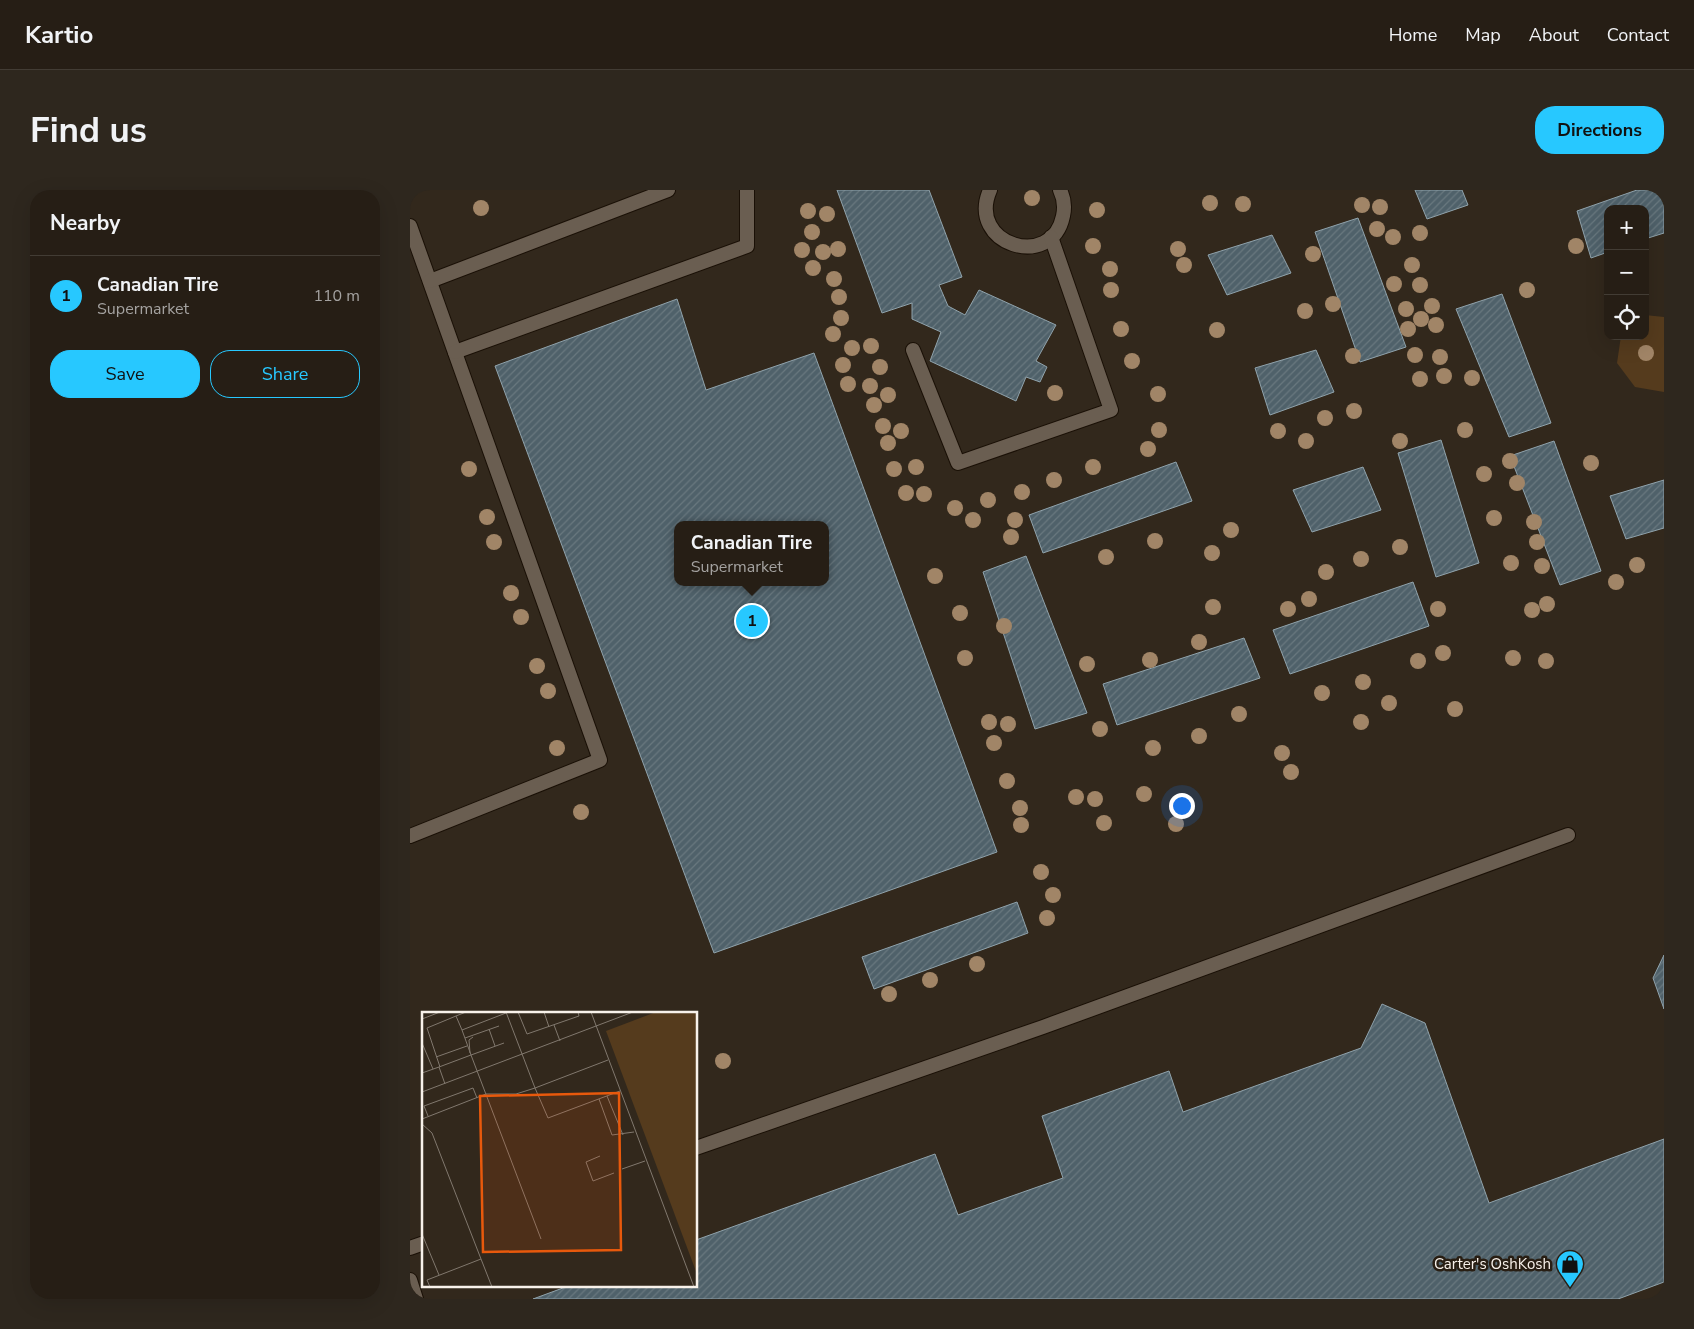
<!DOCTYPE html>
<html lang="en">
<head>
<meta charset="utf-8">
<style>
	:root { --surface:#261e15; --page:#2e271e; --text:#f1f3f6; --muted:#a4a2a0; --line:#423c34; --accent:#27c8ff }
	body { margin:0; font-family:"Nunito Sans",sans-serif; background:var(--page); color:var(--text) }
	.controls { position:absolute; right:15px; top:15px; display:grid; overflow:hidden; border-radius:10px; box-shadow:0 5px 20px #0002 }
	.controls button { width:45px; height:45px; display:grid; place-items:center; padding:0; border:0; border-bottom:1px solid var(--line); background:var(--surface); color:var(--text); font:25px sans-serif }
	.you { position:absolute; left:771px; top:615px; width:18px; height:18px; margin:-12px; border:4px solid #fff; border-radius:50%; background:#1a73e8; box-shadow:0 0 0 8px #1a73e833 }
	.badge { display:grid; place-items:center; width:32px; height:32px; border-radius:50%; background:var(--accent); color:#111; font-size:16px; font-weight:700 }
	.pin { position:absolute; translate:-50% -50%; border:2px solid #fff; box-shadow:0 1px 5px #0006 }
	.popup { position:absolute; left:264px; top:331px; width:155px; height:65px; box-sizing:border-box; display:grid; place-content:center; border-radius:10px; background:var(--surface); filter:drop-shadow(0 1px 4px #0005); font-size:16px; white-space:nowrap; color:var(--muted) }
	.popup b { font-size:19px; color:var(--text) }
	.popup::after { content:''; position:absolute; left:50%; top:100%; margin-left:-10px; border:10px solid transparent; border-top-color:var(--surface) }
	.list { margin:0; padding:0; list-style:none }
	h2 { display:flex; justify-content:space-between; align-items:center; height:65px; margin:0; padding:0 20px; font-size:21px }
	h2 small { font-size:16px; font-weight:400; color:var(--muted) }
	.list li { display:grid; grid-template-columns:32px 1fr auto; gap:15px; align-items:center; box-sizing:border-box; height:80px; padding:0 20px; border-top:1px solid var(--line) }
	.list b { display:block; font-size:19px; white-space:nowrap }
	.list p { margin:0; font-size:16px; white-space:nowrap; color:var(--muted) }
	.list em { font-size:16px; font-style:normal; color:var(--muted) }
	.actions { display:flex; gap:10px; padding:15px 20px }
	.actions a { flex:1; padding:11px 0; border:1px solid var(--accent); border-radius:20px; text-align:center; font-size:18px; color:var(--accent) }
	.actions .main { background:var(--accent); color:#111 }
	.icon { flex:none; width:28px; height:28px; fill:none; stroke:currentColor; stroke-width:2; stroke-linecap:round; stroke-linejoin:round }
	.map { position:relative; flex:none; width:1254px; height:1109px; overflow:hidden; border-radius:20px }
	header { display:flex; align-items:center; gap:30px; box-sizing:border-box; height:70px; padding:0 25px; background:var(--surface); border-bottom:1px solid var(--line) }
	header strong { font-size:24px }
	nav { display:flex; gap:28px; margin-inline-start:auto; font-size:18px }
	.intro { display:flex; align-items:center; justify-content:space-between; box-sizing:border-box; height:120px; padding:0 30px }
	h1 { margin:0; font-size:35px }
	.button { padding:12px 22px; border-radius:20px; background:var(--accent); color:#111; font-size:18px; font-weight:700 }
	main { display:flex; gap:30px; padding:0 30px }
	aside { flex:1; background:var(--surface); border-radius:20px; box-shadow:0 5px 20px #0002 }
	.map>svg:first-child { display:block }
	.green { fill:#553b1d }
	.building { fill:url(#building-hatch); stroke:#90a3ac; fill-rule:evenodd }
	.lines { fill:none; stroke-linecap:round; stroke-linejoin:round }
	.service-casing { stroke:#1a1006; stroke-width:16 }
	.service { stroke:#6a5e51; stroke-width:14 }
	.tree { fill:#a18567 }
	.labels { text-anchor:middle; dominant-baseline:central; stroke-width:5; stroke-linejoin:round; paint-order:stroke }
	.poi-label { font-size:15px; fill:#f8f1ea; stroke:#281e13; text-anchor:end }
	.inset-road { fill:none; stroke:#81786e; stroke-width:1 }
	.view { fill:#e8590c; fill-opacity:0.15; stroke:#e8590c; stroke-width:2.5 }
	.inset-edge { fill:none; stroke:#f8f1ea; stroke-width:2.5 }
</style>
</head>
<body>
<header>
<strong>Kartio</strong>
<nav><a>Home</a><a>Map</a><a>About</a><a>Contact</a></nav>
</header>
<div class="intro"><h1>Find us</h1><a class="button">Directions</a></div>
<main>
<aside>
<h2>Nearby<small></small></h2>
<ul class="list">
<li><span class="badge">1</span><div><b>Canadian Tire</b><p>Supermarket</p></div><em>110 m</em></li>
</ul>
<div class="actions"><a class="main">Save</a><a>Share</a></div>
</aside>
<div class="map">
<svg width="1254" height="1109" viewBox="0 0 1254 1109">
	<defs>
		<pattern id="building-hatch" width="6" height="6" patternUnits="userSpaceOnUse" patternTransform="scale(1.25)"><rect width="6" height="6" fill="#4f616a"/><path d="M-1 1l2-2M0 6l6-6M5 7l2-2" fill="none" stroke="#69787f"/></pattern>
	</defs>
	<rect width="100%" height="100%" fill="#32281c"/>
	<path class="green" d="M1235 125 1254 127V202L1225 197 1207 173 1211 146H1235Z"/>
	<g class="building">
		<path d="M427 0H519L552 87 529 95 538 116 555 125 569 100 646 135 626 171 637 177 630 192 616 187 606 211 520 171 531 142 502 129V113L472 123Z"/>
		<path d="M1005 0H1052L1058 15 1017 29Z"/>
		<path d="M1227 0H1254V43L1235 49V19H1198V62L1181 68 1167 21Z"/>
		<path d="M948 28 996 157 950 172 905 42Z"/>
		<path d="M862 45 881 83 817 105 798 65Z"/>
		<path d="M1092 104 1141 233 1099 247 1046 119Z"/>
		<path d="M267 109 296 200 404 163 587 662 304 763 85 176ZM268 335H416V392H268Z"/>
		<path d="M906 160 924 202 860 225 845 178Z"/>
		<path d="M1031 250 1069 373 1026 387 988 263Z"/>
		<path d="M1144 251 1191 381 1150 395 1100 266Z"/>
		<path d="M766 272 782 311 633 363 619 325Z"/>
		<path d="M953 277 971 320 902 342 883 300Z"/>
		<path d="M1254 290V338L1216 349 1200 306Z"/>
		<path d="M616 366 677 523 625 539 573 382Z"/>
		<path d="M1003 392 1019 436 880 484 863 440Z"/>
		<path d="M834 448 850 488 707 535 693 494Z"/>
		<path d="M607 712 618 743 464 799 452 767Z"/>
		<path d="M1254 765V819L1243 788Z"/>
		<path d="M972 814 1015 833 1079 1013 1254 949V1092L1208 1109H123L161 1095H286V1050L525 964 548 1025 653 988 632 926 759 881 773 922 951 858Z"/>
	</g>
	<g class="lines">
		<g class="service-casing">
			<g id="service">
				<path d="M580 0C556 55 642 81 653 26 655 17 654 8 650 0"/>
				<path d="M0 36 190 570 0 646"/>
				<path d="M20 91 258 0"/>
				<path d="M503 160 548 273 701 220 641 47"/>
				<path d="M45 162 337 56V0"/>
				<path d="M286 958 633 837 1158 645"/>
				<path d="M0 1058 14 1053"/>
				<path d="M0 1090 6 1109"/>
			</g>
		</g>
		<use href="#service" class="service"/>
	</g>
	<g class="tree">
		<circle cx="622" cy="8" r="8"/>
		<circle cx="800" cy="13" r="8"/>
		<circle cx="833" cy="14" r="8"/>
		<circle cx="952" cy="15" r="8"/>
		<circle cx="970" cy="17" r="8"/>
		<circle cx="71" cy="18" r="8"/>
		<circle cx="687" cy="20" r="8"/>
		<circle cx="398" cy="21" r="8"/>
		<circle cx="417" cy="24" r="8"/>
		<circle cx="967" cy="39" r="8"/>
		<circle cx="402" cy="42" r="8"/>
		<circle cx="1010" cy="43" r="8"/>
		<circle cx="983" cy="47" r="8"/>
		<circle cx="683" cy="56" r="8"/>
		<circle cx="1166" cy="56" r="8"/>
		<circle cx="428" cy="59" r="8"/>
		<circle cx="768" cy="59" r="8"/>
		<circle cx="392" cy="60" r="8"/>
		<circle cx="413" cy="62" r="8"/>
		<circle cx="903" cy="64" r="8"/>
		<circle cx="774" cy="75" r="8"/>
		<circle cx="1002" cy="75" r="8"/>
		<circle cx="403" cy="78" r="8"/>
		<circle cx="700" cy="79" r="8"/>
		<circle cx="424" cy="89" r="8"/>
		<circle cx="984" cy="94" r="8"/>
		<circle cx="1010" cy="95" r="8"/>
		<circle cx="701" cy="100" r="8"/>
		<circle cx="1117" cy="100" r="8"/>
		<circle cx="429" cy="107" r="8"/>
		<circle cx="923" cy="114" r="8"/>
		<circle cx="1022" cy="116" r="8"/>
		<circle cx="996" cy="119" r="8"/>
		<circle cx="895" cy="121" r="8"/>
		<circle cx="431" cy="128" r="8"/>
		<circle cx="1011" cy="129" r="8"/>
		<circle cx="1026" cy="135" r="8"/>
		<circle cx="711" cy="139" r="8"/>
		<circle cx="998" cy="139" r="8"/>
		<circle cx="807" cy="140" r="8"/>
		<circle cx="423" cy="144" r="8"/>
		<circle cx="461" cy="156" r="8"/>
		<circle cx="442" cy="158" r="8"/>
		<circle cx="1236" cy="163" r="8"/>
		<circle cx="1005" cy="165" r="8"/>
		<circle cx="943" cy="166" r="8"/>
		<circle cx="1030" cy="167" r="8"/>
		<circle cx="722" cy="171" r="8"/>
		<circle cx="433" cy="175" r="8"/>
		<circle cx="470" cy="177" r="8"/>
		<circle cx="1034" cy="186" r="8"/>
		<circle cx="1062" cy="188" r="8"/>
		<circle cx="1010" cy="189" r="8"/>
		<circle cx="438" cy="194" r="8"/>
		<circle cx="460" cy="196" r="8"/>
		<circle cx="645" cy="203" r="8"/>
		<circle cx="748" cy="204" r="8"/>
		<circle cx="478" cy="205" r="8"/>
		<circle cx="464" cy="215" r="8"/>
		<circle cx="944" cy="221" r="8"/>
		<circle cx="915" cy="228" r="8"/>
		<circle cx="473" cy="236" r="8"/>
		<circle cx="749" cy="240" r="8"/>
		<circle cx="1055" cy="240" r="8"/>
		<circle cx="491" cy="241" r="8"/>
		<circle cx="868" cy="241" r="8"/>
		<circle cx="896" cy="251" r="8"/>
		<circle cx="990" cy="251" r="8"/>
		<circle cx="478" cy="253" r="8"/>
		<circle cx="738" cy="259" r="8"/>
		<circle cx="1100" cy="271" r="8"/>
		<circle cx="1181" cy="273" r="8"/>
		<circle cx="506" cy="277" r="8"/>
		<circle cx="683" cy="277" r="8"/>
		<circle cx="59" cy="279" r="8"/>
		<circle cx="484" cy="279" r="8"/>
		<circle cx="1074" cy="284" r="8"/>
		<circle cx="644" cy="290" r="8"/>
		<circle cx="1107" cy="293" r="8"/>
		<circle cx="612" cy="302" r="8"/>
		<circle cx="496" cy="303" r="8"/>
		<circle cx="514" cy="304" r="8"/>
		<circle cx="578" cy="310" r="8"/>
		<circle cx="545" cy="318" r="8"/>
		<circle cx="77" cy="327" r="8"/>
		<circle cx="1084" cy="328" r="8"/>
		<circle cx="563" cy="330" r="8"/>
		<circle cx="605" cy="330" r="8"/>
		<circle cx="1124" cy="332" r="8"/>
		<circle cx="821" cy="340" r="8"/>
		<circle cx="601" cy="347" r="8"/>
		<circle cx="745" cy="351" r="8"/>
		<circle cx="84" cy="352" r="8"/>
		<circle cx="1127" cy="352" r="8"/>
		<circle cx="990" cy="357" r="8"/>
		<circle cx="802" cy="363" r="8"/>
		<circle cx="696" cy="367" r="8"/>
		<circle cx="951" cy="369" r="8"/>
		<circle cx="1101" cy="373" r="8"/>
		<circle cx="1227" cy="375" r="8"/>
		<circle cx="1132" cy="376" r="8"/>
		<circle cx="916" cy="382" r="8"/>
		<circle cx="525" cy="386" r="8"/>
		<circle cx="1206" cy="392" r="8"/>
		<circle cx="101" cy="403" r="8"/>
		<circle cx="899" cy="409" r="8"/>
		<circle cx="1137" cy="414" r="8"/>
		<circle cx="803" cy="417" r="8"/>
		<circle cx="878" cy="419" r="8"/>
		<circle cx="1028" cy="419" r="8"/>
		<circle cx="1122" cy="420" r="8"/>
		<circle cx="550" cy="423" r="8"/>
		<circle cx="111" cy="427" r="8"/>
		<circle cx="594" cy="436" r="8"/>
		<circle cx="789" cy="452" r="8"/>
		<circle cx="1033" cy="463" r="8"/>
		<circle cx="555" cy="468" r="8"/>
		<circle cx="1103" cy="468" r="8"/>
		<circle cx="740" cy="470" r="8"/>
		<circle cx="1008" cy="471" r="8"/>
		<circle cx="1136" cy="471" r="8"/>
		<circle cx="677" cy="474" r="8"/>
		<circle cx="127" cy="476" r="8"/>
		<circle cx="953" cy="492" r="8"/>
		<circle cx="138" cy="501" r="8"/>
		<circle cx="912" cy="503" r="8"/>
		<circle cx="979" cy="513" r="8"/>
		<circle cx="1045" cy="519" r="8"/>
		<circle cx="829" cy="524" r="8"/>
		<circle cx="579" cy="532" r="8"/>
		<circle cx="951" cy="532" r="8"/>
		<circle cx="598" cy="534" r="8"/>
		<circle cx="690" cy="539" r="8"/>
		<circle cx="789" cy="546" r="8"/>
		<circle cx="584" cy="553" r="8"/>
		<circle cx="147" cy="558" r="8"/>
		<circle cx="743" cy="558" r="8"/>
		<circle cx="872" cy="563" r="8"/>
		<circle cx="881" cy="582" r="8"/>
		<circle cx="597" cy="591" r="8"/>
		<circle cx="734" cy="604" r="8"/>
		<circle cx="666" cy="607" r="8"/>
		<circle cx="685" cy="609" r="8"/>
		<circle cx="610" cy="618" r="8"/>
		<circle cx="171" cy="622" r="8"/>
		<circle cx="694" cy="633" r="8"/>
		<circle cx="766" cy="634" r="8"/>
		<circle cx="611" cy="635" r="8"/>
		<circle cx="631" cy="682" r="8"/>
		<circle cx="643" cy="705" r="8"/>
		<circle cx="637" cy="728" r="8"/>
		<circle cx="567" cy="774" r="8"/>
		<circle cx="520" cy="790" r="8"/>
		<circle cx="479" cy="804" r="8"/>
		<circle cx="313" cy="871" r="8"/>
	</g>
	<defs>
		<g id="shop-pin" transform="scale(1.4375)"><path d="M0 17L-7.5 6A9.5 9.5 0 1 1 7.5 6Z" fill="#27c8ff" stroke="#281e13"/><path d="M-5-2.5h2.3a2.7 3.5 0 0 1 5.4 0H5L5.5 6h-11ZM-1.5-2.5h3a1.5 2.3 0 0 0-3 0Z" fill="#111"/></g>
	</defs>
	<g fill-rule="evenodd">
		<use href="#shop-pin" x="1160" y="1074"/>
	</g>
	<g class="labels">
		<g class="poi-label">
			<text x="1141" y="1074">Carter's OshKosh</text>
		</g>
	</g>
	<g transform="translate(12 822)">
		<rect width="275" height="275" fill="#32281c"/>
		<path d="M234 0H275V262L184 19Z" fill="#553b1d"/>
		<path class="inset-road" d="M84 0 113 76 186 48M96 0 105 22 157 4 156 0M122 0 127 15M169 0 272 275M0 7 18 0M132 13 138 29M67 17 73 34M40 18 34 4 44 0M43 26 77 14M0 31 11 57M82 31 49 43 40 18 84 1M48 41 47 28 51 25M14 45 45 34M17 55 49 43 119 227M18 55 5 16 34 4M0 61 17 55 23 72M0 80 211 0M185 84 201 123M177 87 190 123 212 120M6 104 2 94 51 76 55 86M0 107 64 82H94L113 76 126 106 198 79M0 112 10 121 59 247 5 268 8 275M178 144 164 150 171 169 192 161M200 157 223 149M0 222 17 263M59 247 70 275"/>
		<path class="view" d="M197 81 199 238 61 240 58 84Z"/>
		<rect width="275" height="275" class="inset-edge"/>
	</g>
</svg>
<div class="controls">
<button>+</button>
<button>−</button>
<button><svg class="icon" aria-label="locate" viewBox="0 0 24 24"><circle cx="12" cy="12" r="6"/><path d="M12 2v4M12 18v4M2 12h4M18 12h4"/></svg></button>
</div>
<div class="you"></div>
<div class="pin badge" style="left:342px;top:431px">1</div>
<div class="popup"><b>Canadian Tire</b>Supermarket</div>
</div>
</main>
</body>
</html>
